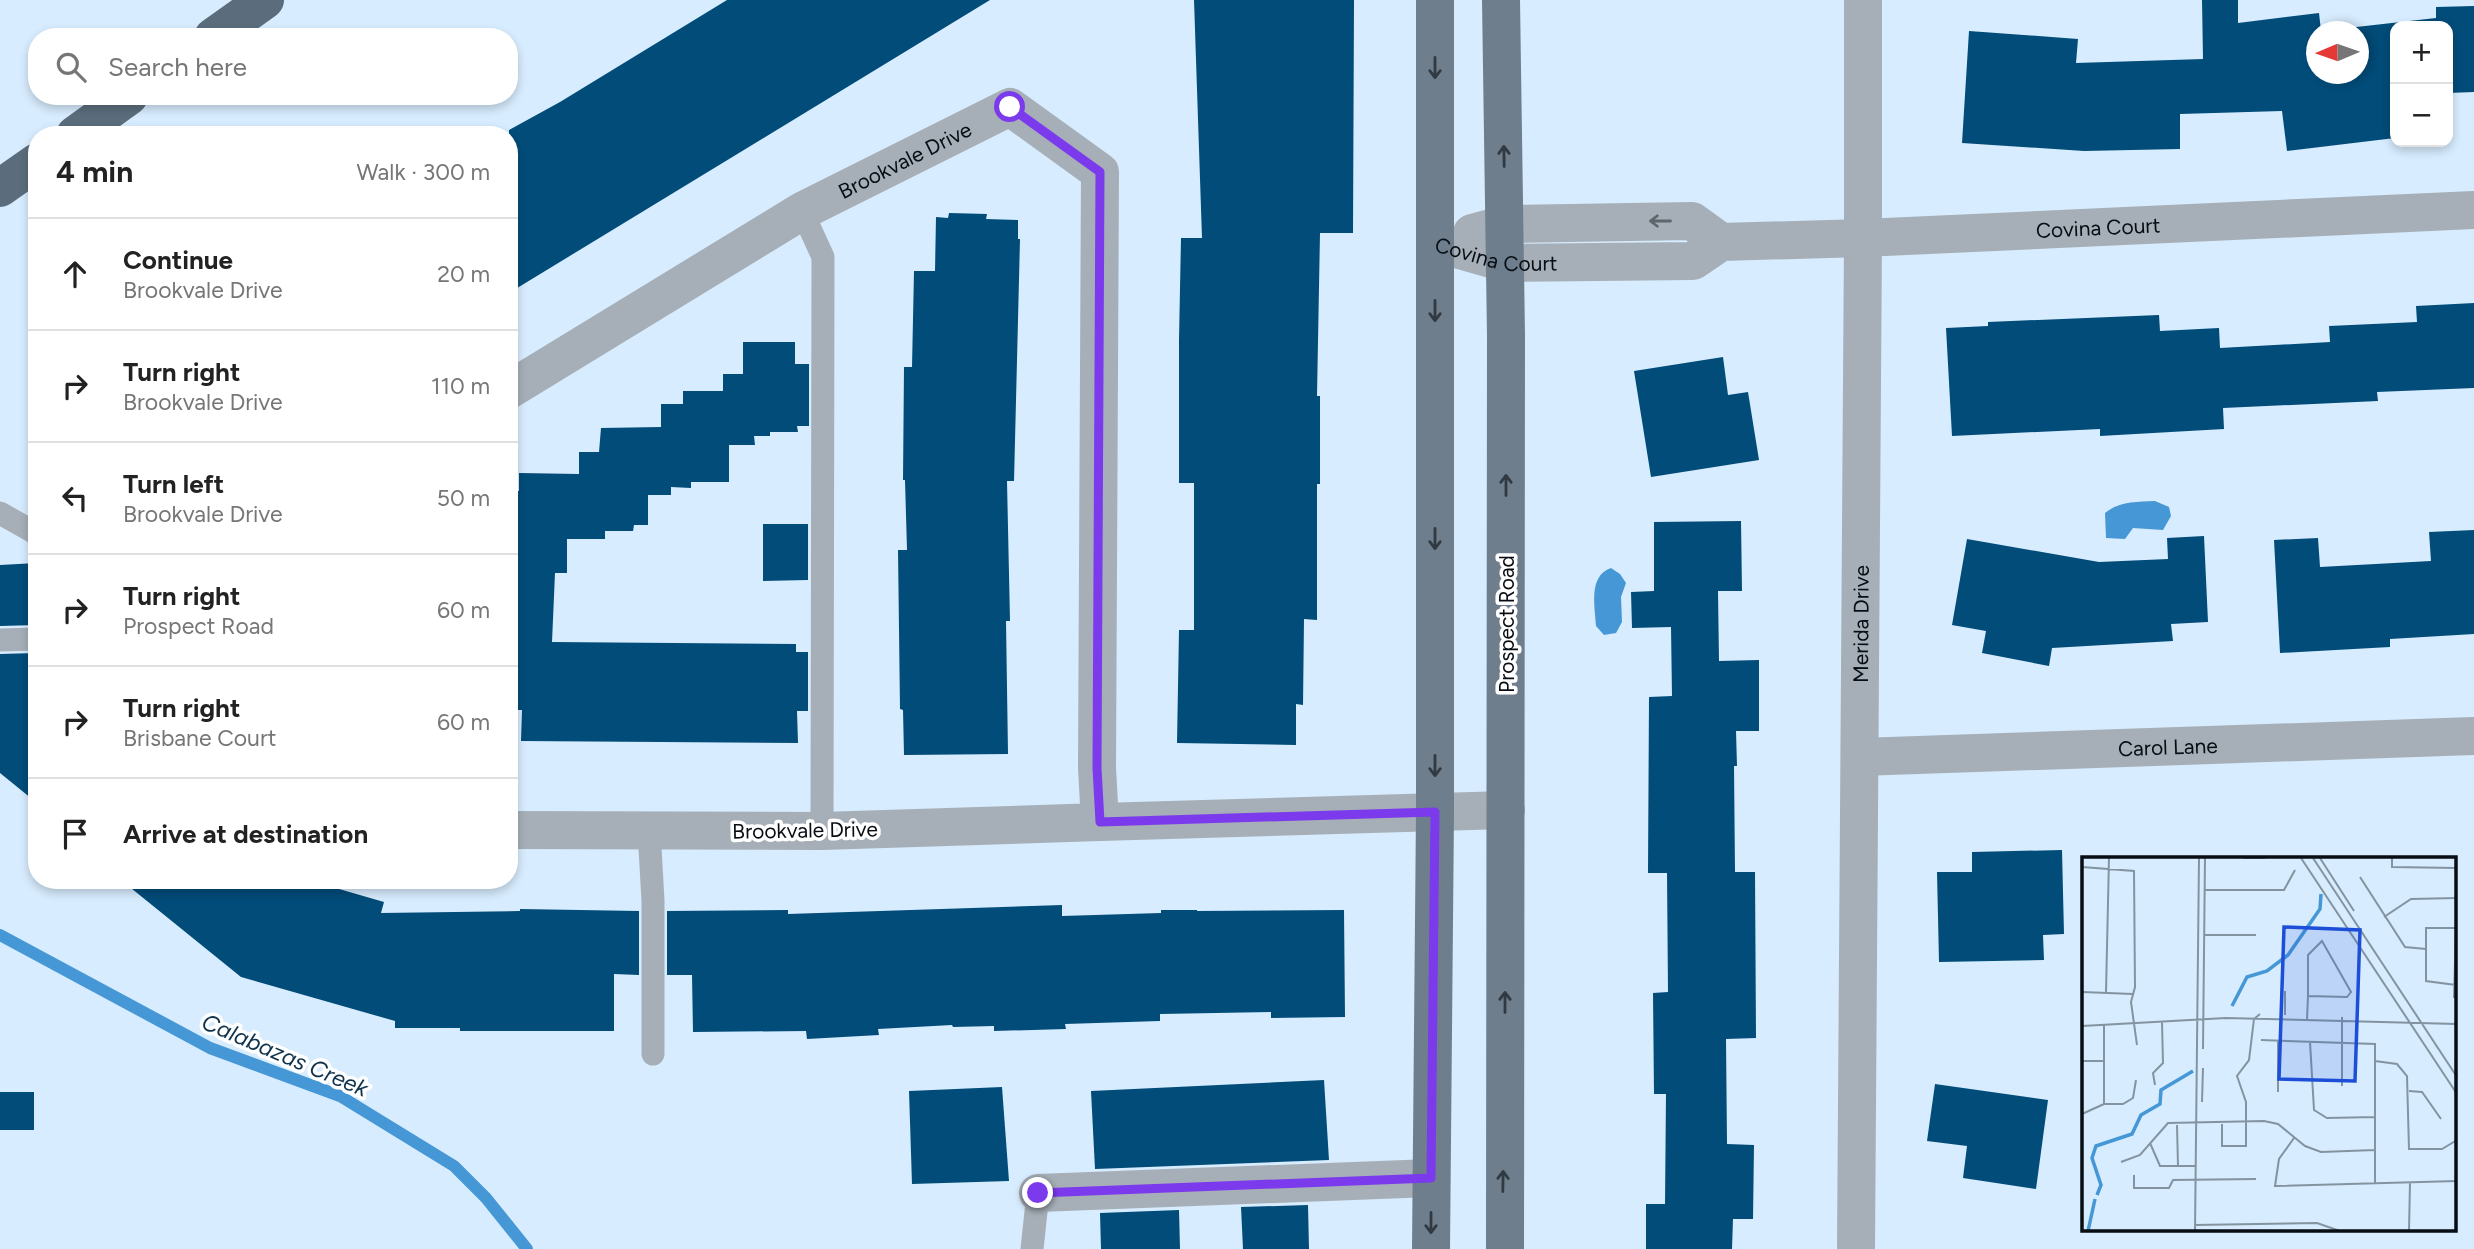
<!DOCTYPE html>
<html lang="en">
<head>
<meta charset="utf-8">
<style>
	:root { --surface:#fff; --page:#f6f6f6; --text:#222; --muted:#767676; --line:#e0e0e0 }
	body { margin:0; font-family:Figtree,sans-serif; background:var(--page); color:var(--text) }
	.controls { position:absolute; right:21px; top:21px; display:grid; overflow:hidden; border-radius:14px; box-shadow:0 4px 10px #0003 }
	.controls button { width:63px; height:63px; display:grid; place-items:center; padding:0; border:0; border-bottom:2px solid var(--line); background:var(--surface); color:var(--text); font:35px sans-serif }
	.compass { position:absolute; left:2306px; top:21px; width:63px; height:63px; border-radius:50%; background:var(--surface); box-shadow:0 4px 10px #0003; rotate:268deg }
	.stop { position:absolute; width:21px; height:21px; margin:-16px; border:5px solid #7c3aed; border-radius:50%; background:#fff }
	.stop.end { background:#7c3aed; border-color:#fff; box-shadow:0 2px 7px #0008 }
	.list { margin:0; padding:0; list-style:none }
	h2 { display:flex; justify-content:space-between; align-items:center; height:91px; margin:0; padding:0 28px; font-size:30px }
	h2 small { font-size:23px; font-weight:400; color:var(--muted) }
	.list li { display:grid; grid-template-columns:46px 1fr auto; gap:21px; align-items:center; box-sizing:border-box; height:112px; padding:0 28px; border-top:2px solid var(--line) }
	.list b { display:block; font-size:26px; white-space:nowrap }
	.list p { margin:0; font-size:23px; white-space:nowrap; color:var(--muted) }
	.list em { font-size:23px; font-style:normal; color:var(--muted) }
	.icon { flex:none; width:38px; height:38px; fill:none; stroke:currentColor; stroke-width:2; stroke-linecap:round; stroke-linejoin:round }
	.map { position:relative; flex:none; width:2474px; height:1249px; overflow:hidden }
	.search { position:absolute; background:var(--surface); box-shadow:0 4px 10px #0003; left:28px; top:28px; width:490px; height:77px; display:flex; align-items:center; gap:18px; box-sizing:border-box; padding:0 24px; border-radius:28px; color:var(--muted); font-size:26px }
	.panel { position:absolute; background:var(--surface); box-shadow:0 4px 10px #0003; left:28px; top:126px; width:490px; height:763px; border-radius:28px }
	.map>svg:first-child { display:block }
	.water { fill:#4597d6 }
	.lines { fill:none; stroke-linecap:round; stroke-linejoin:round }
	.stream { stroke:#4597d6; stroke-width:12 }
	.building { fill:#024c79; fill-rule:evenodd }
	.lane { stroke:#a6afb7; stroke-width:23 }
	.street { stroke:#a6afb7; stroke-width:38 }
	.primary { stroke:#6f7e8c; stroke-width:38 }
	.highway { stroke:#5b6d7c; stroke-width:38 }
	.oneway { stroke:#313a43 }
	.oneway2 { stroke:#5e666d }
	.route { stroke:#7c3aed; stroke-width:9 }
	.labels { text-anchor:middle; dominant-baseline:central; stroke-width:7; stroke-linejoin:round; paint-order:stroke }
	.street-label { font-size:21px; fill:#070d13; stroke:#fff }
	.water-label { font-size:23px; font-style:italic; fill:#10334d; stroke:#fff }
	.inset-river { fill:none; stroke:#4597d6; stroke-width:3.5 }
	.inset-road { fill:none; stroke:#8493a0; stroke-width:2 }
	.view { fill:#1d4ed8; fill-opacity:0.15; stroke:#1d4ed8; stroke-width:3.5 }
	.inset-edge { fill:none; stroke:#070d13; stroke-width:3.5 }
</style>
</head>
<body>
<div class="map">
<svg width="2474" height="1249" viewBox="0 0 2474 1249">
	<rect width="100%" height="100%" fill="#d7ecfe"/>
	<g class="water">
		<path d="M2155 501 2169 507 2171 516 2163 530 2133 528 2125 539 2106 538 2105 513C2120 501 2136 502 2155 501Z"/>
		<path d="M1611 568 1620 574 1626 583 1621 597 1622 622 1616 633 1604 635 1596 626C1595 606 1588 576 1611 568Z"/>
	</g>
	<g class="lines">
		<path class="stream" d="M0 935 210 1048 340 1096 454 1166 486 1198 527 1249"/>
	</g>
	<g class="building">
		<path d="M727 0H990L509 293V130L560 102Z"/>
		<path d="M1194 0H1354L1353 233H1320L1317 396H1320V484H1317V620L1304 619 1303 705 1296 704V745L1177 743 1179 630H1194V483H1179V340L1181 238H1202Z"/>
		<path d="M2202 0H2238V23L2319 13 2321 31 2436 18V7L2474 6V92L2448 93V26H2395V138L2287 151 2282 111 2180 114V149L2084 151 1962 143 1969 31 2078 39 2076 63 2203 59ZM2316 32H2358V74H2316Z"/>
		<path d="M949 213 987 214 986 219 1018 220V239H1020L1014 481H1007L1010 621H1006L1008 754 904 755 903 710 900 709 898 550H907L905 480H903L904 367H912L914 271H935L936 217 948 218Z"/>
		<path d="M2474 303V388L2377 392 2378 401 2223 408 2224 429 2100 436V429L1952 436 1946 328 1988 326V322L2159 315 2160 331 2219 328 2220 348 2330 342 2329 326 2417 322 2416 306Z"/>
		<path d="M743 342H795V364H809V426H797L798 432H770V436H754L755 445H729V482H691V488L671 487V495H648V525H634L633 531H605V539H567V573H555L552 642 796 644V652H808V711H797L798 743 521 741 522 710H509V491H519V473L579 474V452H599L601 428 661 427V404H683V391H723V374H743Z"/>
		<path d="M1723 357 1728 395 1748 392 1759 460 1651 477 1634 371Z"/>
		<path d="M1741 521 1742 591H1718L1719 661 1759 660V731H1736L1737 766H1734L1735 872H1755L1756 1038 1726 1039 1727 1144 1754 1145 1753 1219H1733L1732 1249H1646V1204H1665L1666 1094H1654L1653 993 1668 992 1667 873H1648L1649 697 1672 696 1671 627 1632 628 1631 592 1654 591V522Z"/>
		<path d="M763 524H808V580L763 581Z"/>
		<path d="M2474 530V634L2390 639V647L2280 653 2274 540 2318 538 2320 567 2431 561 2429 532Z"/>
		<path d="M2204 536 2208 622 2171 624 2173 641 2052 648 2049 666 1982 653 1986 631 1952 625 1967 539 2099 562 2168 559 2167 538Z"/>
		<path d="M37 563V625L0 626V565Z"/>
		<path d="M37 653V803L0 773V654Z"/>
		<path d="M2062 850 2064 934 2043 935 2044 960 1939 962 1937 872H1972V852Z"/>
		<path d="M121 880H308L384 902 381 913 520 911V909L639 911V975L614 974V1031H460V1028H395V1021L241 977Z"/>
		<path d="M1062 905V916L1161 913V910H1197V911L1344 910 1345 1017 1271 1018V1012L1160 1014V1021L1065 1024 1066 1029 994 1031V1026L953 1027 952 1025 878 1029 879 1035 807 1039 806 1031 693 1032 692 975H667V911L788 910V914Z"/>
		<path d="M1324 1080 1329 1160 1095 1169 1091 1091Z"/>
		<path d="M1935 1084 2048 1100 2036 1189 1963 1178 1967 1146 1927 1141Z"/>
		<path d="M1002 1087 1009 1181 912 1184 909 1091Z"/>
		<rect x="0" y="1092" width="34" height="38"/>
		<path d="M1308 1205 1309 1249H1243L1241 1207Z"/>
		<path d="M1179 1210 1180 1249H1101L1100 1213Z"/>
	</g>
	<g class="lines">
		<g class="lane">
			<path d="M802 211 823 257 822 831"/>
			<path d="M0 513 37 534"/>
			<path d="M0 640 37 639"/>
			<path d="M649 830 653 901V1054"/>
			<path d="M1032 1249 1038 1193"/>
		</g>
		<g class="street">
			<path d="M1472 233 1505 224 1692 221 1721 242"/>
			<path id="s1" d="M1435 243 1505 263 1693 261 1721 242 1863 238 2474 210"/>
			<path id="s2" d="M509 390 802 211 1010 107 1100 172 1097 768 1100 822 822 831 509 830"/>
			<path id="s3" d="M1860 757 2474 736"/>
			<path d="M1100 822 1506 810"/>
			<path d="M1038 1193 1431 1178"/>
			<path id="s4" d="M1856 1249 1863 238V0"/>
		</g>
		<g class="primary">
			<path d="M1501 0 1506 336 1505 1249"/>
			<path d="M1431 1249 1435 812V0"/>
		</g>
		<g class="highway">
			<path d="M213 37 265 0"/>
			<path d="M75 135 129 96"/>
			<path d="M0 188 37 162"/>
		</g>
	</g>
	<defs><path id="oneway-shaft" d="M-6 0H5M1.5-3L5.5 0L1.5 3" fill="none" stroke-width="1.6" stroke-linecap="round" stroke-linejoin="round" transform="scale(1.75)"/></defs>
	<g class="oneway">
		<use href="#oneway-shaft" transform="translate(1435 68) rotate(90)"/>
		<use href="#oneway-shaft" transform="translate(1504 156) rotate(-91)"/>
		<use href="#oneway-shaft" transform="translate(1435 311) rotate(90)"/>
		<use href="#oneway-shaft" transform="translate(1506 485) rotate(-90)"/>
		<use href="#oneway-shaft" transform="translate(1435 539) rotate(90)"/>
		<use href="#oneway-shaft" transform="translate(1435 766) rotate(90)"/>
		<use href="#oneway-shaft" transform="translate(1505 1002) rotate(-90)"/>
		<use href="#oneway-shaft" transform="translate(1503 1181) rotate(-89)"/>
		<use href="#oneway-shaft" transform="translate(1431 1223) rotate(90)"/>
	</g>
	<use class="oneway2" href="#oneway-shaft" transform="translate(1660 221) rotate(180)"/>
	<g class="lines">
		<path class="route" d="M1010 107 1100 172 1097 768 1100 822 1435 812 1431 1178 1038 1193"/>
	</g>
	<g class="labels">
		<g class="street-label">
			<text stroke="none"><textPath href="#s2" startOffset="458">Brookvale Drive</textPath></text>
			<text stroke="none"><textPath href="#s1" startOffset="672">Covina Court</textPath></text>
			<text stroke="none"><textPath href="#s1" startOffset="63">Covina Court</textPath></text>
			<text transform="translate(1506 624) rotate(-90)">Prospect Road</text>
			<text stroke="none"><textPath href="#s4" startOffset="625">Merida Drive</textPath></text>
			<text stroke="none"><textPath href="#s3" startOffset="308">Carol Lane</textPath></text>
			<text transform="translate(805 830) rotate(-1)">Brookvale Drive</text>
		</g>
		<g class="water-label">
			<text transform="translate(285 1055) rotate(23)">Calabazas Creek</text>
		</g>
	</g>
	<g transform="translate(2082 857)">
		<rect width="374" height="374" fill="#d7ecfe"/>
		<path class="inset-river" d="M150 149 165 120 185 114 206 98 238 52 239 37M15 338 19 328 10 301 14 289 50 277 59 258 78 247 79 233 111 214M6 374 13 342"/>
		<path class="inset-road" d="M161 1H183M219 1 375 237M231 1 375 220M238 1 272 54M310 1V10L375 11M0 10 52 14 53 130 49 145 55 188M278 20 323 90 344 92M123 33H202L213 13M302 60 329 42 375 41M123 78H174M240 84 269 135 265 140 226 139V98ZM374 128 344 124V71H375M203 134V158M0 135 51 137M24 135 27 1M372 141 374 71M225 163 226 139M0 169 144 161 375 167M179 183 293 187V326M196 184V235M228 185 232 253 245 261 293 260M121 192 123 1M0 204H22M293 204 315 207 325 219 327 292H360L375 283M73 228 71 216 81 206 80 165M260 229V160M327 234 340 235 359 262M120 245 121 211M22 247H41L51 241 54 223M0 257 22 247V168M140 267V289H164V245L155 219 167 203 172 162 178 157M95 268 96 309M212 281 197 302 193 329 375 324M68 286 78 309H114M39 305 58 298 86 266 182 264 196 267 223 289 239 295 293 293M52 318V331H87L91 323 174 322M113 368 235 366 258 374M113 374 117 1M327 374 328 325"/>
		<path class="view" d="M202 70 278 73 273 224 197 222Z"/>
		<rect width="374" height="374" class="inset-edge"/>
	</g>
</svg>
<div class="controls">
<button>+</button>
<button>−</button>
</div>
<svg class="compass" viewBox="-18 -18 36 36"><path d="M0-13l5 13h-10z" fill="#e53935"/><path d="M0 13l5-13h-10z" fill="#767676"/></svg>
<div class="stop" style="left:1010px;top:107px"></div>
<div class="stop end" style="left:1038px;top:1193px"></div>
<div class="search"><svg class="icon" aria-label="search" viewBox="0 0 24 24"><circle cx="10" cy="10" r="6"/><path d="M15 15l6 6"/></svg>Search here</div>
<section class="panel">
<h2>4 min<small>Walk · 300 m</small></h2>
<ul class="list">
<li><svg class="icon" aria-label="ahead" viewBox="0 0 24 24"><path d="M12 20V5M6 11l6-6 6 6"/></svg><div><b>Continue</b><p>Brookvale Drive</p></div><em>20 m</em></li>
<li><svg class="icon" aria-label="right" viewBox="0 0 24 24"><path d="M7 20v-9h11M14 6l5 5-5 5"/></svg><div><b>Turn right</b><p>Brookvale Drive</p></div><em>110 m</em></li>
<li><svg class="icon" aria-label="left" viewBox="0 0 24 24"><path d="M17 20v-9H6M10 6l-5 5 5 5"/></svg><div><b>Turn left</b><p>Brookvale Drive</p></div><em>50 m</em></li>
<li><svg class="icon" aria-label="right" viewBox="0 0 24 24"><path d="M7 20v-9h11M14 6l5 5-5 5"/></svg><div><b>Turn right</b><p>Prospect Road</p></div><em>60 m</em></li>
<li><svg class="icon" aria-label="right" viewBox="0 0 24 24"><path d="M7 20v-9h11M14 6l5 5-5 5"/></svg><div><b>Turn right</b><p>Brisbane Court</p></div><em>60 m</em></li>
<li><svg class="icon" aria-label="arrive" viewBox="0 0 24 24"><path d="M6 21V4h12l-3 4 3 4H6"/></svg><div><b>Arrive at destination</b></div></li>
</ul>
</section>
</div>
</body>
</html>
